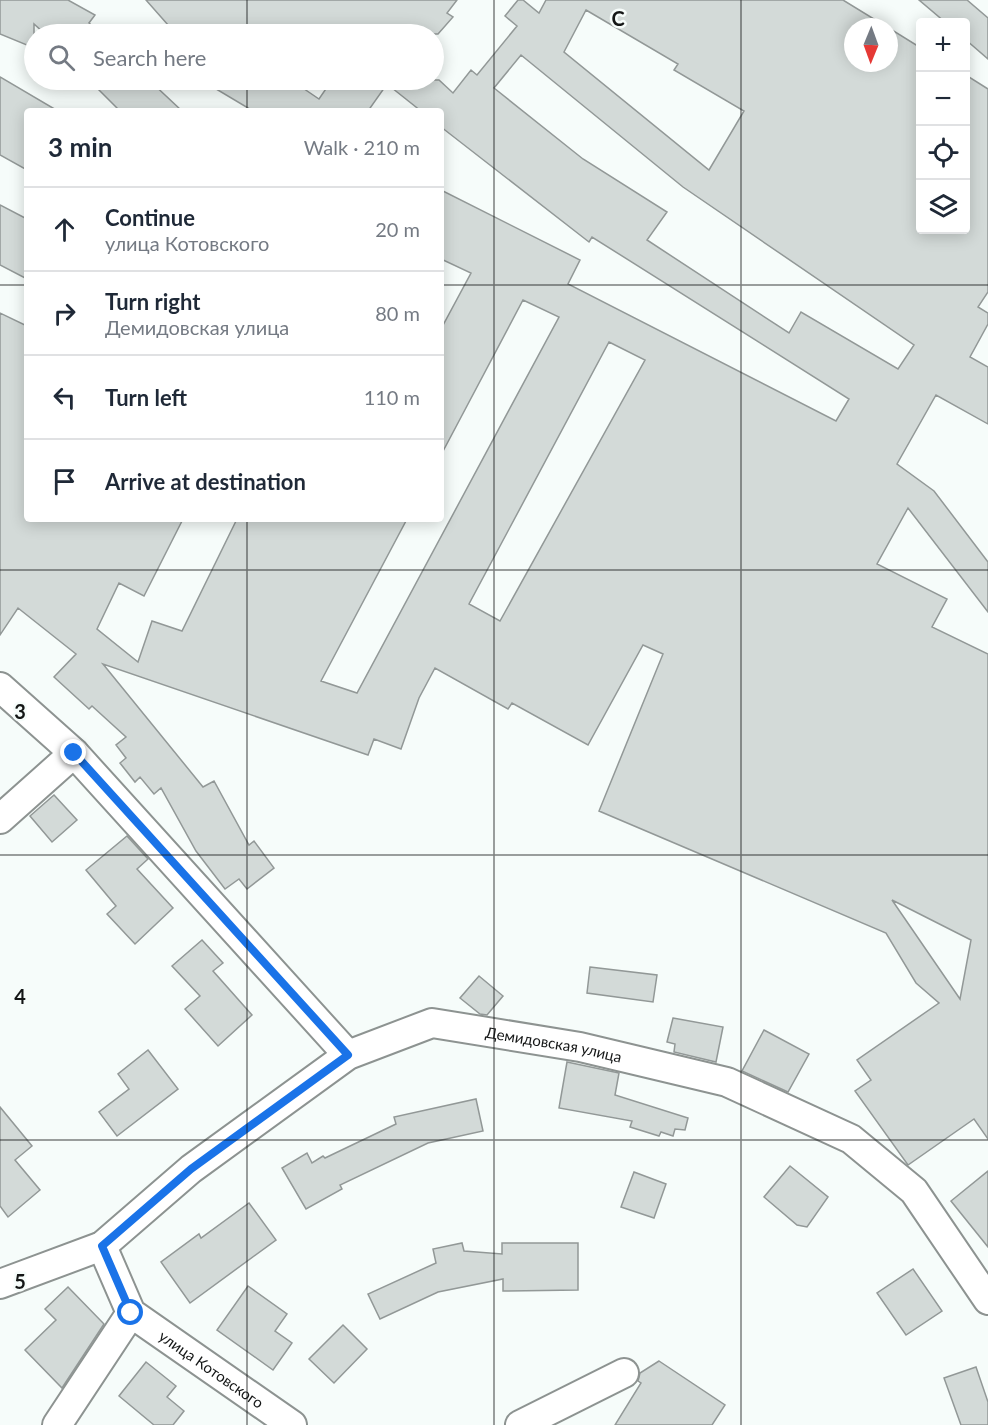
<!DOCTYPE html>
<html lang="en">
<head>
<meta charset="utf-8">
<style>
	:root { --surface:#fff; --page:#f6f6f7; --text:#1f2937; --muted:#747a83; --line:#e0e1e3 }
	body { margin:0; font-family:Lato,sans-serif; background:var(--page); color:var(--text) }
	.controls { position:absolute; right:18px; top:18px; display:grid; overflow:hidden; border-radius:6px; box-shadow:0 3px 15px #0003 }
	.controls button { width:54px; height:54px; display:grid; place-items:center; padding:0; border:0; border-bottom:2px solid var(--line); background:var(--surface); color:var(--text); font:30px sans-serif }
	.compass { position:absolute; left:844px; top:18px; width:54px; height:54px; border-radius:50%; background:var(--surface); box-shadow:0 3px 15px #0003; rotate:181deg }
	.stop { position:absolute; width:18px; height:18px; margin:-14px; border:4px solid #1a73e8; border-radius:50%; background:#fff }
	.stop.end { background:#1a73e8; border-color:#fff; box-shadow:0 2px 6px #0008 }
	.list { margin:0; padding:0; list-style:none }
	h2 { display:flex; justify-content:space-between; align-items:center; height:78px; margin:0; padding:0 24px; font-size:26px }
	h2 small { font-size:20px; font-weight:400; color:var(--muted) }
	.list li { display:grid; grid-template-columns:39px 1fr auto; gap:18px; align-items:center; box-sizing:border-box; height:84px; padding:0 24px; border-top:2px solid var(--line) }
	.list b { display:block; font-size:22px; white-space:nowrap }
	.list p { margin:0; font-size:20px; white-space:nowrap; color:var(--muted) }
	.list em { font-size:20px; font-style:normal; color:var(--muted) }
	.icon { flex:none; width:33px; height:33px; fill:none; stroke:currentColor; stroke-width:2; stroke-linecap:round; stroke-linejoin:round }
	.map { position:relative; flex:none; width:988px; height:1425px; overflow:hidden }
	.search { position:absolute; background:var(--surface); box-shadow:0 3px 15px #0003; left:24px; top:24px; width:420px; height:66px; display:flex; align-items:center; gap:15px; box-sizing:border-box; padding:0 21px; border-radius:33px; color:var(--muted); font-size:22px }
	.panel { position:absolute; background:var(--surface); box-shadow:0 3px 15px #0003; left:24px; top:108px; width:420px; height:414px; border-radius:6px }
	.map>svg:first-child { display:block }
	.building { fill:#d3dad8; stroke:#929897; stroke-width:1.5; fill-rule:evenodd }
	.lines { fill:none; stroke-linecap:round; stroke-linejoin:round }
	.minor-casing { stroke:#8d9391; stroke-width:32 }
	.minor { stroke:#fff; stroke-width:28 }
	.route { stroke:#1a73e8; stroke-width:8 }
	.grid { fill:none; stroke:#141616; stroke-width:1.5; stroke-opacity:0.55 }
	.labels { text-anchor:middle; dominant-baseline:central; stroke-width:5; stroke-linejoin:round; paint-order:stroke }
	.street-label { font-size:15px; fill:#141616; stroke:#f6fcfa }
	.grid-label { font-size:20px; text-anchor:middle; font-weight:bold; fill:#141616; stroke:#f6fcfa; stroke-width:5; stroke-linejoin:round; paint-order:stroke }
</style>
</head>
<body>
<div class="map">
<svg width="988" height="1425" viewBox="0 0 988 1425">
	<rect width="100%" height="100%" fill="#f6fcfa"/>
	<g class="building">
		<path d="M0 0H68L95 15 89 23 102 34H45L34 24V48L0 34Z"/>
		<path d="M146 0H457L447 13 453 17 438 34H176Z"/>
		<path d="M518 0H523L539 13 546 0H843L887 27H853V63H889V28L921 48V230H966V75L988 89V292L978 307 988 313V324L970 357 988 367V424L936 395 897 464 934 491 988 562V612L908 508 877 564 947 599 932 627 988 654V1139L974 1119 908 1165 855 1091 871 1080 857 1060 939 1003 916 983 886 933 599 811 663 654 643 645 588 745 512 703 508 709 435 668 419 698 401 749 374 739 368 755 103 664 203 787 214 781 249 845 254 841 274 868 247 889 239 879 225 889 196 851 161 788 154 794 140 777 135 782 120 763 126 758 116 745 126 737 92 706 89 709 54 677 76 654 18 608 0 635V313L27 326V519H183L144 596 119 583 97 629 138 662 152 621 182 631 237 519H407L321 681 357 693 559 317 523 300 441 455V329L471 273 441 259V190L580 260 568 284 836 421 849 399 592 237 589 242 441 127V111H421L387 84 368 111H253L201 80H291L319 99 332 80H439L453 93 471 70 477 75 517 26 505 16ZM586 10 678 64 674 70 744 111 709 170 564 52ZM521 55 683 187 914 345 898 369 801 312 789 333 647 240 667 212 583 159 494 88ZM609 342 645 360 500 621 469 604ZM892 900 971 940 960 999Z"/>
		<path d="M919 0H967L988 18V59L966 40V22H945Z"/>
		<path d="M0 77 58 111H27V170L0 155Z"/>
		<path d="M89 80H149L182 111H120Z"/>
		<path d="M0 205 27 219V279L0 265Z"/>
		<path d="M54 795 77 820 52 842 30 816Z"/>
		<path d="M127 836 148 859 137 869 173 908 135 944 107 914 116 906 86 870Z"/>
		<path d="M202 940 223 963 213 971 252 1015 218 1046 185 1009 200 996 172 966Z"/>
		<path d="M590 967 657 975 653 1002 587 993Z"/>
		<path d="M479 976 503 996 487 1015 480 1014 460 998Z"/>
		<path d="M673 1018 723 1027 716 1062 674 1052 675 1044 667 1042Z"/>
		<path d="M764 1030 809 1054 788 1092 742 1071Z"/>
		<path d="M148 1050 178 1089 117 1136 99 1112 129 1089 118 1074Z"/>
		<path d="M567 1062 619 1073 615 1095 688 1118 685 1130 675 1129 673 1136 661 1132 659 1136 630 1127 632 1121 559 1108Z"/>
		<path d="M476 1099 483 1131 428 1143 340 1185 342 1189 306 1209 282 1168 307 1153 312 1163 323 1156 325 1158 396 1124 394 1117Z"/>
		<path d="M0 1107 32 1146 15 1160 40 1190 8 1217 0 1206Z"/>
		<path d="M790 1166 828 1197 807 1227 797 1225 764 1197Z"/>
		<path d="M988 1171V1247L951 1201Z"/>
		<path d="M634 1172 666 1184 654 1218 621 1207Z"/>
		<path d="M249 1203 276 1240 190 1303 161 1262 199 1234 201 1238Z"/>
		<path d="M462 1243 464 1251 502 1254V1243H578V1290L503 1291V1279L438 1292 380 1319 368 1294 436 1263 433 1249Z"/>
		<path d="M913 1269 942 1311 906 1335 877 1293Z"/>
		<path d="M248 1286 287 1314 275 1331 292 1343 273 1370 217 1330Z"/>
		<path d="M68 1287 104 1324 62 1388 25 1350 56 1320 45 1309Z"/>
		<path d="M343 1325 367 1349 334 1383 309 1359Z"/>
		<path d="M659 1361 725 1405 712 1425H615L641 1383 638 1381 640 1373Z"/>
		<path d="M146 1362 176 1386 167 1397 184 1411 173 1425H154L119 1396Z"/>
		<path d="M976 1367 988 1402V1425H961L944 1378Z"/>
	</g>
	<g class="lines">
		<g class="minor-casing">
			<g id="minor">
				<path d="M0 687 74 753 348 1055"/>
				<path d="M0 819 74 753"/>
				<path id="s1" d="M102 1246 131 1313 292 1425"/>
				<path id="s2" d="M0 1284 102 1246 191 1169 348 1055 432 1023 580 1047 727 1082 851 1139 914 1191 988 1300"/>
				<path d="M57 1425 131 1313"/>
				<path d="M520 1425 624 1373"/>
			</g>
		</g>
		<use href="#minor" class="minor"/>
	</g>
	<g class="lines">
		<path class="route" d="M74 753 348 1055 191 1169 102 1246 131 1313"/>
	</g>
	<path class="grid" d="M247 0V34M494 0V1425M741 0V1425M247 80V111M0 285H27M441 285H988M247 519V1425M0 570H988M0 855H988M0 1140H988"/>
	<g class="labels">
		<g class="street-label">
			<text stroke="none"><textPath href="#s2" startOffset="634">Демидовская улица</textPath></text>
			<text stroke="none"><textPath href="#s1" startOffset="171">улица Котовского</textPath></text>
		</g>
	</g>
	<g class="grid-label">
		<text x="618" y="26">C</text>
		<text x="20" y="719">3</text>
		<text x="20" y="1004">4</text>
		<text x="20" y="1289">5</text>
	</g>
</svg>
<div class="controls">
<button>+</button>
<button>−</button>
<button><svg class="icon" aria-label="locate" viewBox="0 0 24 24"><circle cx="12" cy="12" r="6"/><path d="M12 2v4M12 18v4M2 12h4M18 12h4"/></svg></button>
<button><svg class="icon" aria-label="layers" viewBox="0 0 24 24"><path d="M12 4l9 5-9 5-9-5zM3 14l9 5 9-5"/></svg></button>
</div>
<svg class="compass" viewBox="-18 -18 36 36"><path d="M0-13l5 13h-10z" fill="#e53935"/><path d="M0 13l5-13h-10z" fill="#747a83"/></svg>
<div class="stop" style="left:131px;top:1313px"></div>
<div class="stop end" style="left:74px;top:753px"></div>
<div class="search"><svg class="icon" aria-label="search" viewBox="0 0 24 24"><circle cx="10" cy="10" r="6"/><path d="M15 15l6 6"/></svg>Search here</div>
<section class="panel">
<h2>3 min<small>Walk · 210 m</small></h2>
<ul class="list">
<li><svg class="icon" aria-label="ahead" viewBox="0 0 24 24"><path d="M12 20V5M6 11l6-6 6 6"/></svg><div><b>Continue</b><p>улица Котовского</p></div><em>20 m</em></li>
<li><svg class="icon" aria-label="right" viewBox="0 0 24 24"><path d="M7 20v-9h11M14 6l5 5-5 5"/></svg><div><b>Turn right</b><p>Демидовская улица</p></div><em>80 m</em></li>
<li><svg class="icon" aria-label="left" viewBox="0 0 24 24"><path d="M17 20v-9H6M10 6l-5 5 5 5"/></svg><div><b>Turn left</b></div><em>110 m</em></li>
<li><svg class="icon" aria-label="arrive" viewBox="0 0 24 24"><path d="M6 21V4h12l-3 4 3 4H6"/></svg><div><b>Arrive at destination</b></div></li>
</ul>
</section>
</div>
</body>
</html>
